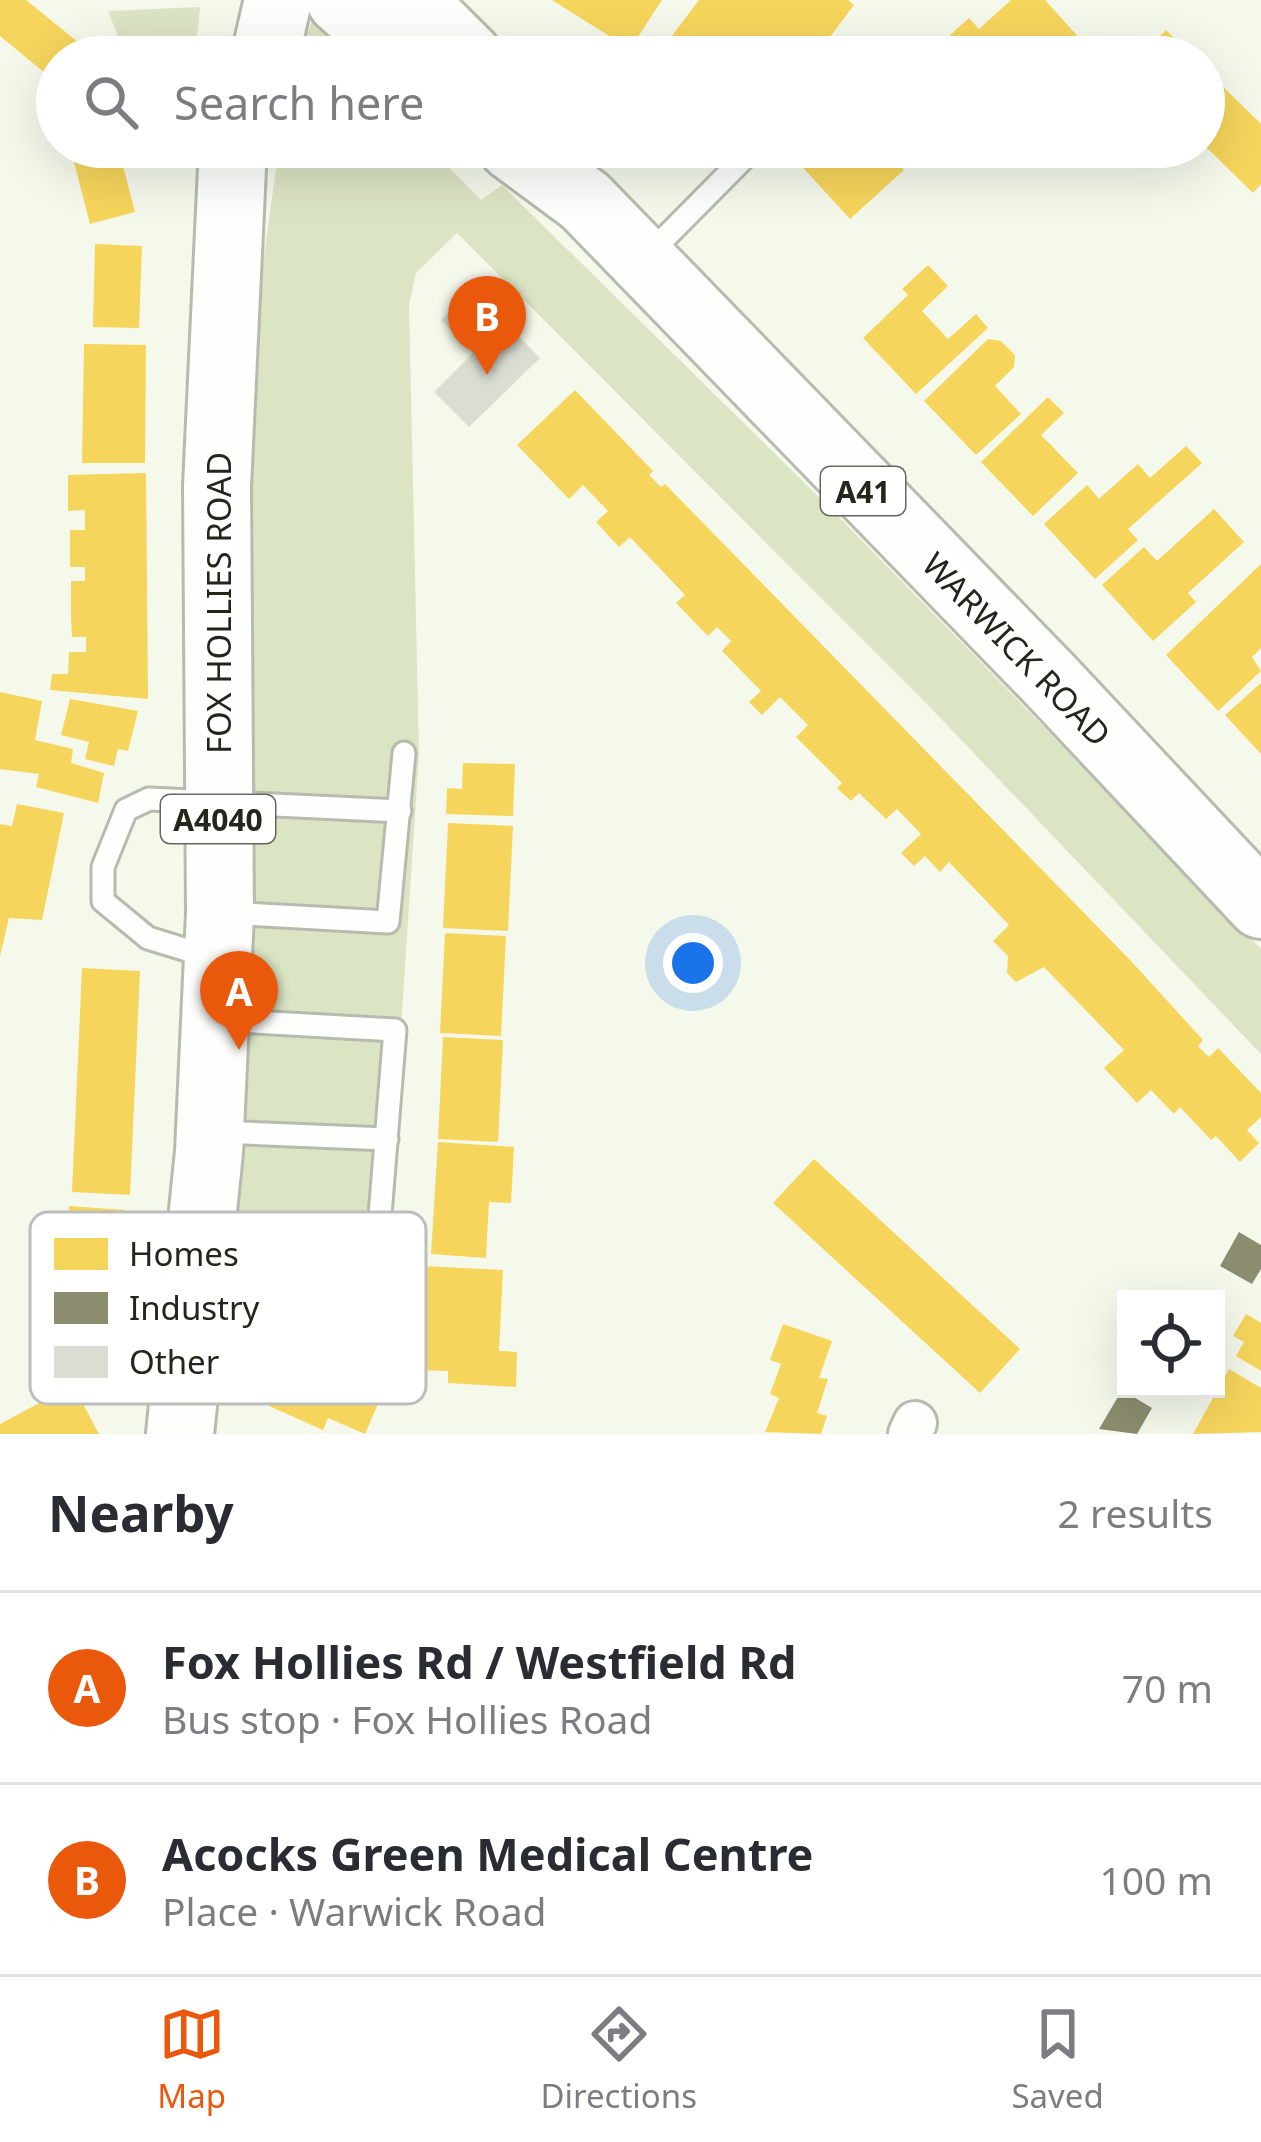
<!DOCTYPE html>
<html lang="en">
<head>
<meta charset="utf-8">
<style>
	:root { --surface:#fff; --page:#f2f2f3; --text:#2b2b33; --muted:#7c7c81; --line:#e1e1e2; --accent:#ea580c }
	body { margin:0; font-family:"Noto Sans",sans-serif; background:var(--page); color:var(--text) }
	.controls { position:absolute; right:36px; bottom:36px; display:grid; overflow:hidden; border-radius:0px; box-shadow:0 12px 48px #0002 }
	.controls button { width:108px; height:108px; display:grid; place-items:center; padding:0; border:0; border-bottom:3px solid var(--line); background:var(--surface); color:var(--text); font:60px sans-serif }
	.you { position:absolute; left:693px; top:963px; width:42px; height:42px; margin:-30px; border:9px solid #fff; border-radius:50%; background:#1a73e8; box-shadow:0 0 0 18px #1a73e833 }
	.badge { display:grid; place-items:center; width:78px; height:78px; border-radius:50%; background:var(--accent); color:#fff; font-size:39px; font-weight:700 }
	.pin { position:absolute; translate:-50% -99px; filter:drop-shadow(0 3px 6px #0008) }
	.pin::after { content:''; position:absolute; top:63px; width:42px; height:36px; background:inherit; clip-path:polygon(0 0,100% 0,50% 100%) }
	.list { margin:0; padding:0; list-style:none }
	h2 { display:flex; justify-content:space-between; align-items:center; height:156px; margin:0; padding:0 48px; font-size:51px }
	h2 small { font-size:39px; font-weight:400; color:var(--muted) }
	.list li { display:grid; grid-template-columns:78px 1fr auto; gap:36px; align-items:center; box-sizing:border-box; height:192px; padding:0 48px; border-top:3px solid var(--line) }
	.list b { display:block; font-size:45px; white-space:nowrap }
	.list p { margin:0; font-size:39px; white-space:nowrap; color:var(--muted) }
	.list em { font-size:39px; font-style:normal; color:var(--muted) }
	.icon { flex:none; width:66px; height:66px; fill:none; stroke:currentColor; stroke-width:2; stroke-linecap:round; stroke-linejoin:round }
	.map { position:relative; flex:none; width:1261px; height:1434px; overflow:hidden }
	.search { position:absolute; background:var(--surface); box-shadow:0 12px 48px #0002; left:36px; right:36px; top:36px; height:132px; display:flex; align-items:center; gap:30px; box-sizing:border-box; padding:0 42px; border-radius:66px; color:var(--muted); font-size:45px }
	.sheet { height:540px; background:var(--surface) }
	nav { display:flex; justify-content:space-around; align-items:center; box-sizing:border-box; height:168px; border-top:3px solid var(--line); background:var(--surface); font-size:33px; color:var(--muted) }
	nav a { display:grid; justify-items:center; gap:6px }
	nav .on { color:var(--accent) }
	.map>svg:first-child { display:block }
	.green { fill:#dbe4c3 }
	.homes { fill:#f6d55c }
	.industry { fill:#8c8c6e }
	.building { fill:#daded2 }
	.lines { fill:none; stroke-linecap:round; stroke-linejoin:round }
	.service-casing { stroke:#b7bbaf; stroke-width:27 }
	.minor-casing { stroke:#b7bbaf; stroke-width:48 }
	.primary-casing { stroke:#b7bbaf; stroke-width:72 }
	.trunk-casing { stroke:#b7bbaf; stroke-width:72 }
	.service { stroke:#fefefc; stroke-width:21 }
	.minor { stroke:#fefefc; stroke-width:42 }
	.primary { stroke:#fefefc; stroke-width:66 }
	.trunk { stroke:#fefefc; stroke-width:66 }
	.labels { text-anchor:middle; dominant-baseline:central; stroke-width:12; stroke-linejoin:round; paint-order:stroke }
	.shield { fill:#fff; stroke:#65675f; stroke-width:3 }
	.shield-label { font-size:30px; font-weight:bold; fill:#23261b }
	.street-label { font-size:33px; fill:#23261b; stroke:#fff }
	.key { fill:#fff; stroke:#bdbebb; stroke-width:3 }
	.key-label { font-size:33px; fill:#23261b }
</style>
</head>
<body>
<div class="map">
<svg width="1261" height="1434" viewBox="0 0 1261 1434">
	<rect width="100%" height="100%" fill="#f5f9ec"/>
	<g class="green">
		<path d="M200 7 195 57H126L108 11Z"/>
		<path d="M324 18 364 57H299L311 23Z"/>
		<path d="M279 147H429L481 200 502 185 833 511 1261 949V1054L925 702 457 233 416 273 409 305 419 754 382 1314 235 1249 249 1021 253 394 258 299Z"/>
	</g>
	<g class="homes">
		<path d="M0 0H26L84 47 76 57H57V83L0 36Z"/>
		<path d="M552 0H662L630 49Z"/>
		<path d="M699 0H848L854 5 815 57H690L668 41Z"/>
		<path d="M1011 0H1045L1082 41 1065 57H926L969 18 979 29Z"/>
		<path d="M1166 30 1193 57H1139Z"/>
		<path d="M1204 68 1261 124V184L1253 193 1204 145Z"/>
		<path d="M70 147H118L135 212 90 224Z"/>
		<path d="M694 147H726L710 168 690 153Z"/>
		<path d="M784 147H883L904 170 850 219Z"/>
		<path d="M1001 147H1037L1018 165Z"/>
		<path d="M95 244 142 246 139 328 93 327Z"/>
		<path d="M928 265 948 286 922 311 948 339 976 314 988 328 916 394 863 338 908 295 902 289Z"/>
		<path d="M988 339 1001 341 1015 355 1014 367 995 386 1021 414 976 455 924 401Z"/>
		<path d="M84 344 146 345 145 463H82Z"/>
		<path d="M575 390 653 471 649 475 661 487 665 484 1131 961 1203 1040 1198 1046 1209 1057 1218 1048 1261 1093V1117L1247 1130 1259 1143 1240 1162 1216 1136 1211 1140 1180 1107 1174 1114 1151 1090 1137 1103 1104 1068 1124 1050 1044 967 1016 982 1007 973 1008 956 993 941 1009 925 949 862 940 872 925 856 914 866 901 853 921 834 897 809 886 819 859 793 851 801 837 788 842 783 796 737 808 725 780 697 762 715 749 702 761 691 722 651 731 641 717 627 708 636 676 603 685 595 630 537 619 547 596 522 608 511 583 485 569 499 517 445Z"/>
		<path d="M1048 397 1064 413 1041 435 1078 473 1033 516 981 462Z"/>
		<path d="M1186 446 1202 463 1128 529 1138 540 1095 579 1044 524 1087 485 1099 499 1138 464 1150 478Z"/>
		<path d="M146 473 148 699 50 690 52 674H68L69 652H86V637H72L71 617V581H85V567H70V530H85V510L68 511V475Z"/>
		<path d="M1214 509 1244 542 1188 593 1196 602 1153 641 1102 585 1144 547 1157 561Z"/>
		<path d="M1261 564V648L1252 657 1261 671 1218 711 1166 655Z"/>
		<path d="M1261 683V754L1225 715Z"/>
		<path d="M0 692 42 701 35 740 73 749 71 763 104 773 98 803 36 787 39 774 0 769Z"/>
		<path d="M70 699 138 711 128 751 118 749 114 766 85 759 89 742 61 735Z"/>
		<path d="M463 763 515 764 513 816 446 814 447 788 462 789Z"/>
		<path d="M17 804 64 813 42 920 9 918 0 956V824L12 826Z"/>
		<path d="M448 823 513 826 508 931 443 928Z"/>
		<path d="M445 933 506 936 501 1036 440 1033Z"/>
		<path d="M82 968 140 971 130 1195 72 1192Z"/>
		<path d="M443 1037 503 1040 498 1142 438 1139Z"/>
		<path d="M438 1142 514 1147 511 1203 489 1202 486 1258 431 1254Z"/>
		<path d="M814 1159 1020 1349 980 1393 773 1203Z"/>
		<path d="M69 1206 125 1210 113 1357 57 1352Z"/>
		<path d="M423 1266 503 1270 499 1351 517 1352 516 1387 448 1383V1371L417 1370Z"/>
		<path d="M1246 1314 1261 1323V1371L1236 1356 1244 1342 1233 1336Z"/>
		<path d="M783 1324 832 1341 819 1378 828 1379 817 1413 827 1416 821 1434 765 1432 779 1398 770 1394 781 1364 770 1360Z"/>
		<path d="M298 1337 351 1360 345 1373 384 1390 365 1434 328 1418 323 1430 269 1406Z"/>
		<path d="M1229 1369 1261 1388V1432L1193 1434Z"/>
		<path d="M73 1385 99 1434H0V1424Z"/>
	</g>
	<g class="industry">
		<path d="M1239 1232 1261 1245V1269L1252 1284 1220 1266Z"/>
		<path d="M1122 1390 1152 1408 1137 1434 1099 1429Z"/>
	</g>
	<path class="building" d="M472 289 540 358 469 427 434 392 473 353 441 320Z"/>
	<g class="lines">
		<g class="service-casing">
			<g id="service">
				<path d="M844 57V56"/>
				<path d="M646 257 755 147"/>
				<path d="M227 913 388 922 404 753"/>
				<path d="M213 958 148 938 103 901V867L126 810 149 799 400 811"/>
				<path d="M219 1132 387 1139"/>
				<path d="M206 1249 377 1252 395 1030 220 1020"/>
			</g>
		</g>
		<g class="minor-casing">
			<path id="minor" d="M910 1434 915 1423"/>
		</g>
		<g class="primary-casing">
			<g id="primary">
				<path d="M265 57 278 0"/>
				<path d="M180 1434 209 1152 220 913 217 486 233 147"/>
			</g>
		</g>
		<g class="trunk-casing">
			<g id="trunk">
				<path d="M340 0 404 57"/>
				<path d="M412 0 469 57"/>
				<path d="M512 147 585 201 1050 680 1261 905"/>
			</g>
		</g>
		<use href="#service" class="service"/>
		<use href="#minor" class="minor"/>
		<use href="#primary" class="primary"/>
		<use href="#trunk" class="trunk"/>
	</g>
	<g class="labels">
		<g class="shield">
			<rect x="821" y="467" width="84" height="48" rx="9"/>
			<rect x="161" y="795" width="114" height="48" rx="9"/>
		</g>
		<g class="shield-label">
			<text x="863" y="491">A41</text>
			<text x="218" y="819">A4040</text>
		</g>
		<g class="street-label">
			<text transform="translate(218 603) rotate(-90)">FOX HOLLIES ROAD</text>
			<text transform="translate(1017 649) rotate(46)">WARWICK ROAD</text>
		</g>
	</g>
	<rect x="30" y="1212" width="396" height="192" rx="18" class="key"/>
	<rect x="54" y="1238" width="54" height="32" fill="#f6d55c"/>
	<rect x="54" y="1292" width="54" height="32" fill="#8c8c6e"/>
	<rect x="54" y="1346" width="54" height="32" fill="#daded2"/>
	<g class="key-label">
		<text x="129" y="1266">Homes</text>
		<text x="129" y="1320">Industry</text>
		<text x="129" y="1374">Other</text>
	</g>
</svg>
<div class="controls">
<button><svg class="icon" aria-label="locate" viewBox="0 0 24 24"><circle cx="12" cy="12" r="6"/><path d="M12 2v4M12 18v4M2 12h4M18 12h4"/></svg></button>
</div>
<div class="you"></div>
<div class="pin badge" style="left:239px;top:1050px">A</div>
<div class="pin badge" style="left:487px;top:375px">B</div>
<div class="search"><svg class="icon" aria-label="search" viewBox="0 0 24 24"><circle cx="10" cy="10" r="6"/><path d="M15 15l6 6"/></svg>Search here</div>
</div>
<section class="sheet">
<h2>Nearby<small>2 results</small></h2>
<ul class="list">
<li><span class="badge">A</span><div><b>Fox Hollies Rd / Westfield Rd</b><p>Bus stop · Fox Hollies Road</p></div><em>70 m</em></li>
<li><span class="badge">B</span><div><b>Acocks Green Medical Centre</b><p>Place · Warwick Road</p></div><em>100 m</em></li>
</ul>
</section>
<nav>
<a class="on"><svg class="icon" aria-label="map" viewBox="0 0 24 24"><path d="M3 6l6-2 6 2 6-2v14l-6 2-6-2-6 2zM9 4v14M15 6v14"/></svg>Map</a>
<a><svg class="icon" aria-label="directions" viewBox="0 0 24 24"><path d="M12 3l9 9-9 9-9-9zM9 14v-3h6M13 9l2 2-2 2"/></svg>Directions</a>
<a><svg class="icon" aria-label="saved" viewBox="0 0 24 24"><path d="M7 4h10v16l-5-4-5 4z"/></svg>Saved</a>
</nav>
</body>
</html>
